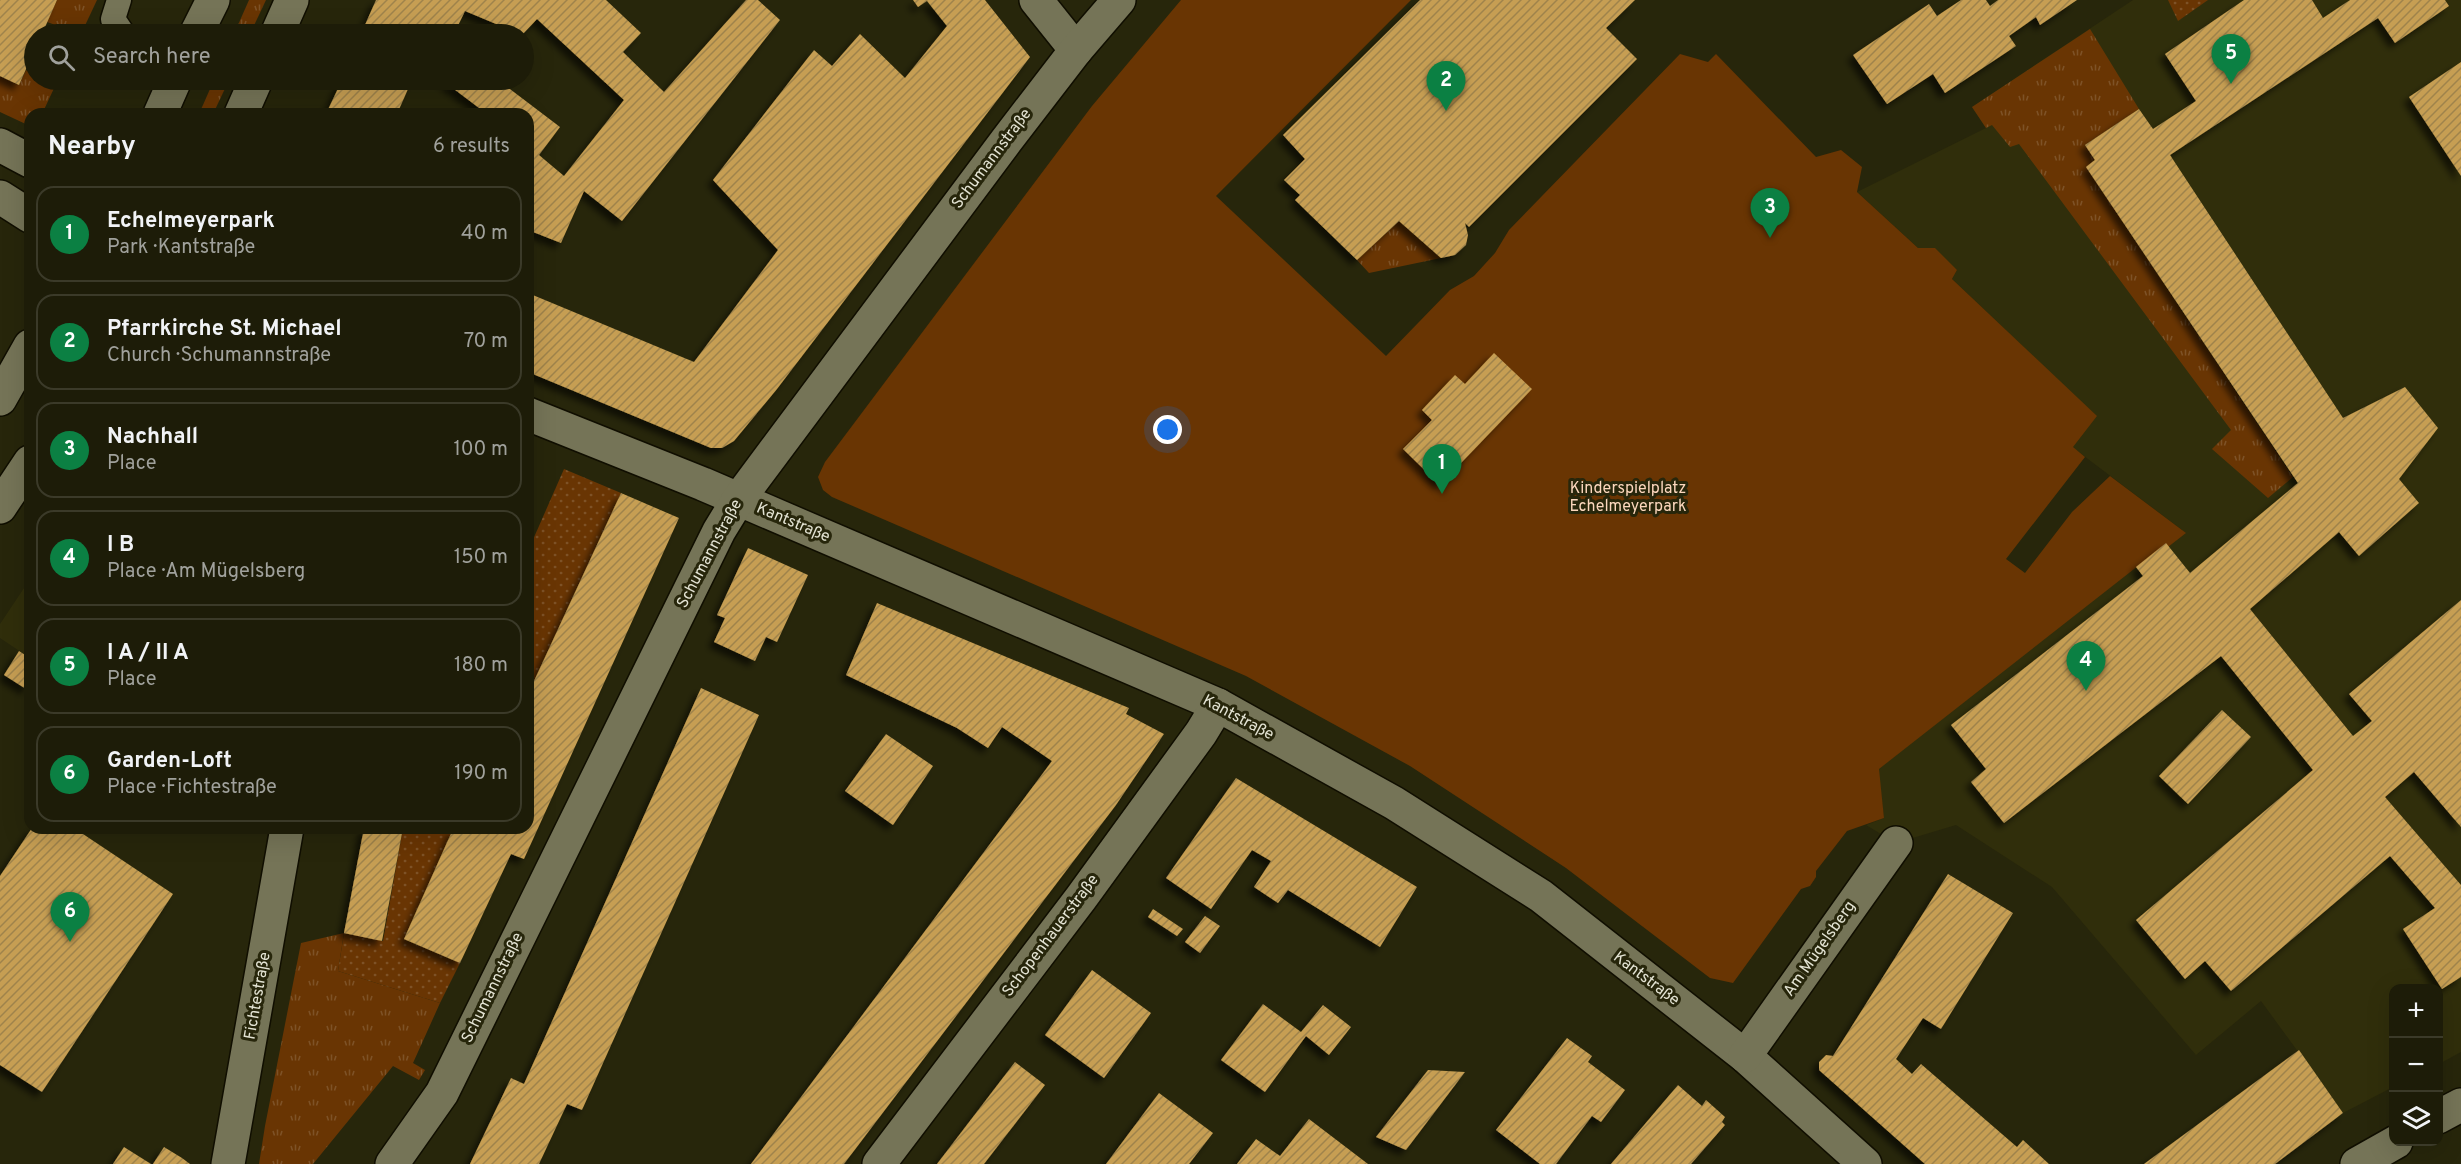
<!DOCTYPE html>
<html lang="en">
<head>
<meta charset="utf-8">
<style>
	:root { --surface:#1d1c08; --page:#252512; --text:#f1f3f6; --muted:#a0a19c; --line:#3b3a29; --accent:#0b8043 }
	body { margin:0; font-family:Overpass,sans-serif; background:var(--page); color:var(--text) }
	.controls { position:absolute; right:18px; bottom:18px; display:grid; overflow:hidden; border-radius:12px; box-shadow:0 6px 24px #0002 }
	.controls button { width:54px; height:54px; display:grid; place-items:center; padding:0; border:0; border-bottom:2px solid var(--line); background:var(--surface); color:var(--text); font:30px sans-serif }
	.you { position:absolute; left:1168px; top:430px; width:21px; height:21px; margin:-15px; border:4px solid #fff; border-radius:50%; background:#1a73e8; box-shadow:0 0 0 9px #1a73e833 }
	.badge { display:grid; place-items:center; width:39px; height:39px; border-radius:50%; background:var(--accent); color:#fff; font-size:20px; font-weight:700 }
	.pin { position:absolute; translate:-50% -50px; filter:drop-shadow(0 2px 3px #0008) }
	.pin::after { content:''; position:absolute; top:32px; width:21px; height:18px; background:inherit; clip-path:polygon(0 0,100% 0,50% 100%) }
	.list { margin:0; padding:0; list-style:none }
	h2 { display:flex; justify-content:space-between; align-items:center; height:78px; margin:0; padding:0 24px; font-size:26px }
	h2 small { font-size:20px; font-weight:400; color:var(--muted) }
	.list li { display:grid; grid-template-columns:39px 1fr auto; gap:18px; align-items:center; box-sizing:border-box; height:96px; margin:0 12px 12px; padding:0 12px; border:2px solid var(--line); border-radius:18px }
	.list b { display:block; font-size:22px; white-space:nowrap }
	.list p { margin:0; font-size:20px; white-space:nowrap; color:var(--muted) }
	.list em { font-size:20px; font-style:normal; color:var(--muted) }
	.icon { flex:none; width:33px; height:33px; fill:none; stroke:currentColor; stroke-width:2; stroke-linecap:round; stroke-linejoin:round }
	.map { position:relative; flex:none; width:2461px; height:1164px; overflow:hidden }
	.search { position:absolute; background:var(--surface); box-shadow:0 6px 24px #0002; left:24px; top:24px; width:510px; height:66px; display:flex; align-items:center; gap:15px; box-sizing:border-box; padding:0 21px; border-radius:33px; color:var(--muted); font-size:22px }
	.panel { position:absolute; background:var(--surface); box-shadow:0 6px 24px #0002; left:24px; top:108px; width:510px; height:726px; border-radius:18px }
	.map>svg:first-child { display:block }
	.built { fill:#302e0b }
	.grass { fill:url(#grass-tufts) }
	.park { fill:#693503 }
	.garden { fill:url(#garden-dots) }
	.building { fill:url(#building-hatch); filter:url(#shadow) }
	.lines { fill:none; stroke-linecap:round; stroke-linejoin:round }
	.service-casing { stroke:#100e00; stroke-width:27 }
	.minor-casing { stroke:#100e00; stroke-width:36 }
	.secondary-casing { stroke:#100e00; stroke-width:36 }
	.service { stroke:#757457; stroke-width:24 }
	.minor { stroke:#757457; stroke-width:33 }
	.secondary { stroke:#757457; stroke-width:33 }
	.labels { text-anchor:middle; dominant-baseline:central; stroke-width:6; stroke-linejoin:round; paint-order:stroke }
	.street-label { font-size:16px; fill:#e3e3d3; stroke:#27260b }
	.park-label { font-size:16px; fill:#fcd7bd; stroke:#27260b }
</style>
</head>
<body>
<div class="map">
<svg width="2461" height="1164" viewBox="0 0 2461 1164">
	<defs>
		<pattern id="grass-tufts" width="24" height="20" patternUnits="userSpaceOnUse" patternTransform="scale(1.5)"><rect width="24" height="20" fill="#693503"/><path d="M3 7l-1-3M5 7V3M7 7l1-3M15 17l-1-3M17 17v-4M19 17l1-3" fill="none" stroke="#7e5227"/></pattern>
		<pattern id="garden-dots" width="8" height="8" patternUnits="userSpaceOnUse" patternTransform="scale(1.5)"><rect width="8" height="8" fill="#693503"/><path d="M2 2h.1M6 6h.1" fill="none" stroke="#7e5227" stroke-width="1.8" stroke-linecap="round"/></pattern>
		<pattern id="building-hatch" width="6" height="6" patternUnits="userSpaceOnUse" patternTransform="scale(1.5)"><rect width="6" height="6" fill="#c69e52"/><path d="M-1 1l2-2M0 6l6-6M5 7l2-2" fill="none" stroke="#9f834c"/></pattern>
		<filter id="shadow"><feDropShadow dx="-5.5" dy="5.5" stdDeviation="3" flood-color="#0009"/></filter>
	</defs>
	<rect width="100%" height="100%" fill="#27260b"/>
	<g class="built">
		<path d="M2133 0H2461V1052L2439 1064 2438 988H2394L2393 1087 2343 1113 2261 1001 2196 1055 2052 887 1956 825 1896 843 1866 825 1884 818 1878 769 2182 530 2072 447 2096 416 1952 279 1957 270 1918 248 1857 192 1986 128 1972 107Z"/>
		<path d="M30 579V658L0 638V624Z"/>
	</g>
	<g class="grass">
		<path d="M57 0H97L81 34 47 22Z"/>
		<path d="M249 0H266L250 34H234Z"/>
		<path d="M2090 29 2139 109 2085 145 2095 160 2086 167 2293 477 2268 498 2212 449 2231 430 2019 144 2010 147 1992 125 1986 128 1972 107Z"/>
		<path d="M26 70 34 74V80H46L56 84 42 114H30V126L0 112V76L19 85Z"/>
		<path d="M214 80H229L213 114H199Z"/>
		<path d="M1399 221 1441 258 1369 273 1357 260Z"/>
		<path d="M344 933 338 971 440 1003 413 1063 425 1070 419 1080 393 1066 313 1164H259L265 1126 301 943Z"/>
	</g>
	<path class="park" d="M1181 0H1411L1216 196 1386 356 1450 290 1474 276 1495 253 1509 230 1680 54 1708 62 1716 54 1816 157 1841 150 1862 167 1857 192 1918 248H1935L1957 270 1952 279 2097 416 2073 447 2085 457 2006 559 2025 573 2072 512 2110 476 2186 533 2168 547 2166 544 1879 769 1884 818 1847 831 1816 871V877L1810 886 1801 889 1733 983 1710 978 1566 868 1482 813 1410 766 1246 676 832 497 823 490 818 477 825 462 1092 106Z"/>
	<g class="garden">
		<path d="M2168 0H2208L2178 21Z"/>
		<path d="M564 469 621 493 528 694V551Z"/>
		<path d="M403 828H467L464 833 453 829 404 939 460 963 440 1003 338 971 344 933 383 941Z"/>
	</g>
	<g class="building">
		<path d="M0 0H57L42 34H34V51L19 85 0 76Z"/>
		<path d="M376 0H606L641 33 623 52 664 92 746 0H758L780 20 622 221 584 191 561 243 528 230V114H487L442 80H498L560 127 539 155 564 176 624 100 537 19 523 34H520L465 11 454 34H361Z"/>
		<path d="M913 0H985L1030 57 777 389 734 441 722 448H711L528 372V293L694 362 778 250 713 180 814 50 832 66 860 34 905 78 947 26 927 1 918 7Z"/>
		<path d="M1420 0H1635L1606 28 1637 59 1469 227 1465 223 1468 235 1466 245 1455 255 1441 258 1399 221 1357 260 1295 200 1300 195 1284 180 1305 159 1283 135Z"/>
		<path d="M1961 0H1986L1990 6 1998 0H2077L2040 25 2036 17 2009 36 2016 46 1945 93 1933 74 1887 104 1853 55 1929 4 1937 16Z"/>
		<path d="M2244 0H2312L2323 18 2350 0H2445L2449 6 2395 43 2378 18 2170 155 2343 418 2405 387 2438 428 2399 479 2419 503 2359 556 2339 532 2250 609 2353 736 2372 721 2349 694 2461 600V827L2414 772 2385 797 2461 885V977L2442 989 2403 929 2435 908 2390 856 2231 991 2205 961 2185 979 2136 920 2313 770 2221 656 2004 823 1971 782 1986 769 1951 725 2143 576 2136 567 2166 543 2190 573 2298 483 2086 167 2095 160 2085 145 2139 109 2153 129 2196 101 2165 54Z"/>
		<path d="M2461 62V176L2409 97Z"/>
		<path d="M342 80H412L397 114H326Z"/>
		<path d="M1494 353 1532 389 1440 485 1403 449 1432 420 1422 410 1455 375 1465 384Z"/>
		<path d="M621 493 679 518 524 859 511 854 460 963 404 939 453 829 464 833 467 828H528V694Z"/>
		<path d="M748 548 808 575 777 642 766 637 755 661 714 642 725 618 717 615Z"/>
		<path d="M877 603 1129 708 1126 714 1164 734 1116 805 844 1164H751L1052 761 1002 727 988 748 957 728 846 675Z"/>
		<path d="M19 651 30 658V683L26 689 4 675Z"/>
		<path d="M701 688 759 715 582 1110 567 1104 539 1164H470L511 1078 524 1084Z"/>
		<path d="M2222 710 2251 737 2188 804 2159 776Z"/>
		<path d="M886 734 933 766 893 825 845 791Z"/>
		<path d="M1236 778 1417 887 1380 947 1288 890 1278 903 1254 887 1271 861 1252 850 1211 909 1166 878Z"/>
		<path d="M32 828H74L173 894 42 1092 0 1065V876Z"/>
		<path d="M364 828H403L382 941 344 933Z"/>
		<path d="M1948 874 2013 913 1941 1029 1923 1018 1896 1059 1912 1074 1921 1064 2017 1147 2023 1140 2049 1164H1925L1819 1070V1062L1826 1055 1833 1056Z"/>
		<path d="M1153 909 1183 929 1177 936 1148 917Z"/>
		<path d="M1205 916 1220 926 1200 953 1185 942Z"/>
		<path d="M1092 970 1151 1013 1104 1078 1045 1035Z"/>
		<path d="M1263 1004 1301 1032 1323 1005 1351 1027 1329 1055 1306 1036 1265 1092 1221 1060Z"/>
		<path d="M1567 1038 1592 1056 1588 1062 1625 1090 1601 1122 1592 1116 1556 1164H1540L1496 1130Z"/>
		<path d="M2299 1050 2343 1113 2275 1164H2144Z"/>
		<path d="M1015 1062 1045 1085 984 1164H937Z"/>
		<path d="M1428 1070 1465 1072 1406 1150 1376 1137Z"/>
		<path d="M1678 1085 1702 1106 1706 1100 1725 1117 1722 1122 1725 1125 1691 1164H1611Z"/>
		<path d="M1159 1093 1213 1133 1189 1164H1106Z"/>
		<path d="M1309 1119 1368 1164H1237L1256 1139 1280 1156Z"/>
		<path d="M124 1147 151 1164H113Z"/>
		<path d="M164 1147 182 1158 190 1164H153Z"/>
	</g>
	<g class="lines">
		<g class="service-casing">
			<path id="service" d="M119 0 113 19 123 34"/>
		</g>
		<g class="minor-casing">
			<g id="minor">
				<path d="M1036 0 1076 50"/>
				<path d="M528 414 703 484 1218 705 1394 803 1541 896 1745 1056 1865 1164"/>
				<path d="M1745 1056 1896 843"/>
				<path d="M2438 1117 2461 1105"/>
				<path d="M228 1164 287 828"/>
				<path d="M392 1164 442 1093 719 531 738 500 1006 141 1076 50 1119 0"/>
				<path d="M879 1164 1081 898 1201 733 1218 705"/>
				<path d="M2357 1164 2396 1142"/>
			</g>
		</g>
		<g class="secondary-casing">
			<g id="secondary">
				<path d="M196 34 213 0"/>
				<path d="M277 34 292 0"/>
				<path d="M160 114 175 80"/>
				<path d="M241 114 256 80"/>
				<path d="M0 145 30 161"/>
				<path d="M0 197 30 216"/>
				<path d="M0 399 30 346"/>
				<path d="M0 507 30 462"/>
			</g>
		</g>
		<use href="#service" class="service"/>
		<use href="#minor" class="minor"/>
		<use href="#secondary" class="secondary"/>
	</g>
	<g class="labels">
		<g class="street-label">
			<text transform="translate(992 159) rotate(-53)">Schumannstraße</text>
			<text transform="translate(793 523) rotate(23)">Kantstraße</text>
			<text transform="translate(710 554) rotate(-62)">Schumannstraße</text>
			<text transform="translate(1238 718) rotate(28)">Kantstraße</text>
			<text transform="translate(1051 936) rotate(-53)">Schopenhauerstraße</text>
			<text transform="translate(1820 949) rotate(-55)">Am Mügelsberg</text>
			<text transform="translate(1646 979) rotate(37)">Kantstraße</text>
			<text transform="translate(493 988) rotate(-64)">Schumannstraße</text>
			<text transform="translate(258 996) rotate(-80)">Fichtestraße</text>
		</g>
		<g class="park-label">
			<text x="1628" y="489">Kinderspielplatz<tspan x="1628" dy="18">Echelmeyerpark</tspan></text>
		</g>
	</g>
</svg>
<div class="controls">
<button>+</button>
<button>−</button>
<button><svg class="icon" aria-label="layers" viewBox="0 0 24 24"><path d="M12 4l9 5-9 5-9-5zM3 14l9 5 9-5"/></svg></button>
</div>
<div class="you"></div>
<div class="pin badge" style="left:1442px;top:494px">1</div>
<div class="pin badge" style="left:1446px;top:111px">2</div>
<div class="pin badge" style="left:1770px;top:238px">3</div>
<div class="pin badge" style="left:2086px;top:691px">4</div>
<div class="pin badge" style="left:2231px;top:84px">5</div>
<div class="pin badge" style="left:70px;top:942px">6</div>
<div class="search"><svg class="icon" aria-label="search" viewBox="0 0 24 24"><circle cx="10" cy="10" r="6"/><path d="M15 15l6 6"/></svg>Search here</div>
<section class="panel">
<h2>Nearby<small>6 results</small></h2>
<ul class="list">
<li><span class="badge">1</span><div><b>Echelmeyerpark</b><p>Park · Kantstraße</p></div><em>40 m</em></li>
<li><span class="badge">2</span><div><b>Pfarrkirche St. Michael</b><p>Church · Schumannstraße</p></div><em>70 m</em></li>
<li><span class="badge">3</span><div><b>Nachhall</b><p>Place</p></div><em>100 m</em></li>
<li><span class="badge">4</span><div><b>I B</b><p>Place · Am Mügelsberg</p></div><em>150 m</em></li>
<li><span class="badge">5</span><div><b>I A / II A</b><p>Place</p></div><em>180 m</em></li>
<li><span class="badge">6</span><div><b>Garden-Loft</b><p>Place · Fichtestraße</p></div><em>190 m</em></li>
</ul>
</section>
</div>
</body>
</html>
